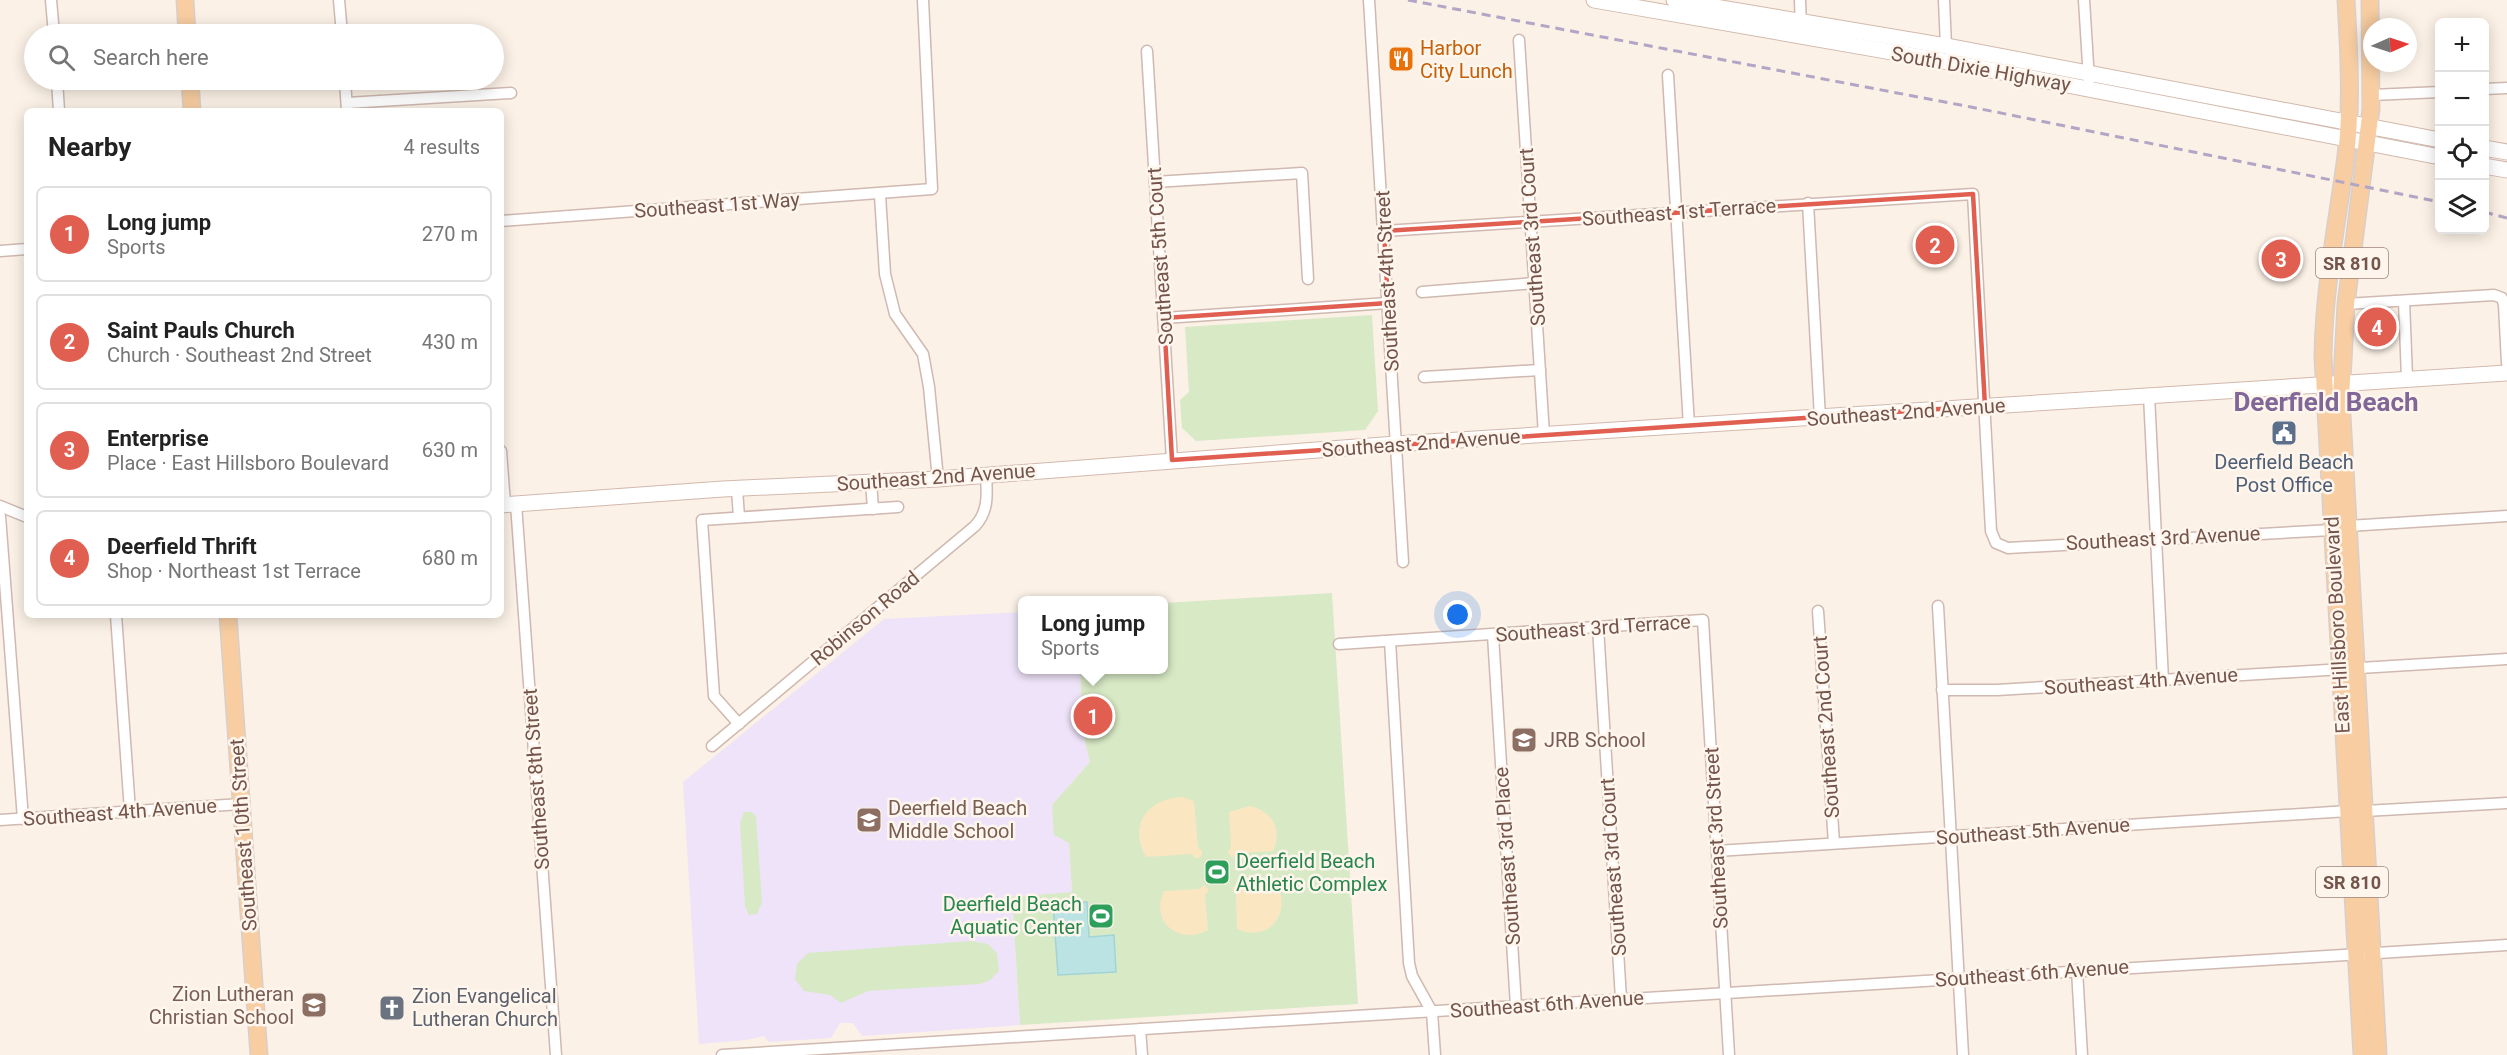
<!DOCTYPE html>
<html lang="en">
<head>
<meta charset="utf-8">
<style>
	:root { --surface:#fff; --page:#f2f2f2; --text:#222; --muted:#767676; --line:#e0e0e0; --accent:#e15f50 }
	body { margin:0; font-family:Roboto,sans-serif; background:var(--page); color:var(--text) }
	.controls { position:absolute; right:18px; top:18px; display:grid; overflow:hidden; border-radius:9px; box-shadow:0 3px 15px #0003 }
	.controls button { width:54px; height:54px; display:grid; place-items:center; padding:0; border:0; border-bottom:2px solid var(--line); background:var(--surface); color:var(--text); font:30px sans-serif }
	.compass { position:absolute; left:2363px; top:18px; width:54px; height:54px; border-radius:50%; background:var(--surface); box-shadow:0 3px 15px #0003; rotate:87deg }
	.you { position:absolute; left:1458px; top:615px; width:21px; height:21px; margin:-15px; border:4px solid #fff; border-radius:50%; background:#1a73e8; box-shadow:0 0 0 9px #1a73e833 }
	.badge { display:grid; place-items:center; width:39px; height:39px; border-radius:50%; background:var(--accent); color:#fff; font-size:20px; font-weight:700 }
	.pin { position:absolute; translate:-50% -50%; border:3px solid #fff; box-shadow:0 2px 6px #0006 }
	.popup { position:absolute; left:1018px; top:596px; width:150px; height:78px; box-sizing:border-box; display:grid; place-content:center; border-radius:9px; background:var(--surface); filter:drop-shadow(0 2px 4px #0005); font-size:20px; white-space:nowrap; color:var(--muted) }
	.popup b { font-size:22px; color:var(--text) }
	.popup::after { content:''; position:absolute; left:50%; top:100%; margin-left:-12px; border:12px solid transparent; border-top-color:var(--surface) }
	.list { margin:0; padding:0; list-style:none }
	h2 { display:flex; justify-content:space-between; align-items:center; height:78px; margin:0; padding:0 24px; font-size:26px }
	h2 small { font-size:20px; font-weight:400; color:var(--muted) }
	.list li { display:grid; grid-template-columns:39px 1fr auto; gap:18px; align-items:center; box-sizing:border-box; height:96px; margin:0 12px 12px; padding:0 12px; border:2px solid var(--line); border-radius:9px }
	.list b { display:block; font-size:22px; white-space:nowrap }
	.list p { margin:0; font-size:20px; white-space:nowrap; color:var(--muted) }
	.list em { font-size:20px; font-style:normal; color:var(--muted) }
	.icon { flex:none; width:33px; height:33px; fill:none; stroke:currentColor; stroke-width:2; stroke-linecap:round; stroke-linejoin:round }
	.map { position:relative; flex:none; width:2507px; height:1055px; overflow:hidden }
	.search { position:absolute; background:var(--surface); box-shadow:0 3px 15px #0003; left:24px; top:24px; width:480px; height:66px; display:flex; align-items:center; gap:15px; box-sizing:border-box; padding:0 21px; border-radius:33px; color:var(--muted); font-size:22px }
	.panel { position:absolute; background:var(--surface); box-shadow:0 3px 15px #0003; left:24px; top:108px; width:480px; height:510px; border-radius:9px }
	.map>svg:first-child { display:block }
	.education { fill:#eee3f8 }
	.green { fill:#d8e9c5 }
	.sand { fill:#fae7c2 }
	.water { fill:#bbe3e4; stroke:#a2d4d6; stroke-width:1.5 }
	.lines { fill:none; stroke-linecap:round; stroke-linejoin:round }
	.street-casing { stroke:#cfb9b0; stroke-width:13 }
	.secondary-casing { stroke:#d2b9ad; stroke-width:17 }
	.primary-casing { stroke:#d8cfcd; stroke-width:19 }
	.street { stroke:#fff; stroke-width:10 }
	.secondary { stroke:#fff; stroke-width:15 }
	.primary { stroke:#f7cda1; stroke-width:16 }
	.rail { stroke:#b2a5c5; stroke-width:3; stroke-dasharray:9 6; stroke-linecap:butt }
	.marked { fill:none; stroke:#e15f50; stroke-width:4.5; stroke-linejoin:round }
	.labels { text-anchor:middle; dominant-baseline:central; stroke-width:5; stroke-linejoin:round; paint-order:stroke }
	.shield { fill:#fef5ec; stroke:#9d857c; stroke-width:1.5 }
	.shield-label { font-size:18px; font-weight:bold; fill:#74554c }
	.food-label { font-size:20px; fill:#c56008; stroke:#fef5ec; text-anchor:start }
	.street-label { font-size:20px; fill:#74554c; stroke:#fef5ec }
	.service-label { font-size:20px; fill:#4e5e75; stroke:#fef5ec }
	.education-label { font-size:20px; fill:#785e54; stroke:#fef5ec; text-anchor:start }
	.leisure-label { font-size:20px; fill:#27864d; stroke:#fef5ec; text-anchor:start }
	.worship-label { font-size:20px; fill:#5b616d; stroke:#fef5ec; text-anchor:start }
	.district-label { font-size:26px; font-weight:bold; fill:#816797; stroke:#fef5ec }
</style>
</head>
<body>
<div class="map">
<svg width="2507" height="1055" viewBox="0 0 2507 1055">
	<rect width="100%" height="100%" fill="#fbf1e6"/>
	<path class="education" d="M1022 612V670H1080L1084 738 1090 762 1052 805 1069 843 1072 892 1009 897 1010 912H1013L1020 1025 862 1036 853 1023H840L831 1038 769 1042 764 1036 746 1040 699 1044 683 782 884 619Z"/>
	<g class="green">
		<path d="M1372 315 1378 411 1365 430 1196 441 1182 428 1180 400 1189 392 1185 327Z"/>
		<path d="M1332 593 1358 1004 1020 1025 1013 912H1009L1008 897 1072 892 1069 843 1054 835 1052 805 1090 762 1084 738 1080 670H1164V603Z"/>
		<path d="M744 812H752L756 817 762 902 757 914 749 915 745 906 740 823Z"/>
		<path d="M971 941 988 944 997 953 999 971 990 980 980 984 868 991 841 1003 830 995 804 991 795 979 797 964 808 953Z"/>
	</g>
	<g class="sand">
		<path d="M1182 797 1194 801 1198 847 1202 851 1201 857 1195 858 1192 854 1146 857C1128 825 1147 799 1182 797Z"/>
		<path d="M1250 806C1272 811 1283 829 1273 851L1238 853 1232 858 1228 852 1231 847 1229 812Z"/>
		<path d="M1237 884 1242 887 1277 885C1292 914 1268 943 1237 929L1236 893 1232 888Z"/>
		<path d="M1204 885 1209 890 1205 895 1208 930C1180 946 1149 922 1164 891L1199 889Z"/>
	</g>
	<path class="water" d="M1087 902 1089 937 1114 935 1116 972 1058 975 1053 904Z"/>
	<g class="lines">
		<g class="street-casing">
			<g id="street">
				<path d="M51 0 54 34"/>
				<path d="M339 0 342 34"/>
				<path d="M1369 0 1403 562"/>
				<path d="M1800 0 1801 29"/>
				<path d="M1944 0 1946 46"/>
				<path d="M2084 0 2089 80"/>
				<path d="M1519 40 1544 435"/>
				<path d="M1147 51 1172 460"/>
				<path d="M1668 75 1689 426"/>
				<path d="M57 80 59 111"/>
				<path d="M345 80 347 111"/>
				<path d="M2484 89 2507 88"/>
				<path d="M2372 95 2440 92"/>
				<path d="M347 103 511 93"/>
				<path d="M1155 182 1302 173 1308 279"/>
				<path d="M880 195 885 274 895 314 923 354 929 387 938 479"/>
				<path d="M1808 203 1820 418"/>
				<path d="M501 221 932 189 923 0"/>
				<path d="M1384 231 1973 194 1991 531 1996 543 2008 548 2332 530"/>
				<path d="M0 251 27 249"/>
				<path d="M1422 292 1535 283"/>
				<path d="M2404 301 2407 378"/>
				<path d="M2346 304 2494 295 2502 298 2504 305 2507 363"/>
				<path d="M1164 318 1388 303"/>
				<path d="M1424 377 1540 370"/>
				<path d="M2149 395 2163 680"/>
				<path d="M501 451 505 505"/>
				<path d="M871 481 873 509"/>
				<path d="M737 489 739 517"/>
				<path d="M516 504 556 1055"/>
				<path d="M0 506 27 517"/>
				<path d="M0 516 23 819"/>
				<path d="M2348 526 2507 516"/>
				<path d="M1938 606 1963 1055"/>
				<path d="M1818 611 1834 843"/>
				<path d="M116 615 130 811"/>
				<path d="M1598 627 1621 999"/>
				<path d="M1493 635 1516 1006"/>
				<path d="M1390 641 1409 963 1412 976 1432 1012 1435 1055"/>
				<path d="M1339 644 1703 620 1729 1055"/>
				<path d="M1942 690H1997L2507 659"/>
				<path d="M739 724 714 696 702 520 898 507"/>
				<path d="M712 746 975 526C989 511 987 494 986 474"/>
				<path d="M2365 811 2507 803"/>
				<path d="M0 820 241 804"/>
				<path d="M1717 851 2348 811"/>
				<path d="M2077 970 2082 1055"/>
				<path d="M1140 1029 1142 1055"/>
				<path d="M722 1055 2507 945"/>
			</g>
		</g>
		<g class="secondary-casing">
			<g id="secondary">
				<path d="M1594 0 1949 62 2440 157"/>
				<path d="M1674 0 1946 46 2440 140"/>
				<path d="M2484 148 2507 152"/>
				<path d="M2484 166 2507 170"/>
				<path d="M501 505 723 489 938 479 1396 444 2507 373"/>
			</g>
		</g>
		<g class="primary-casing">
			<g id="primary">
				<path d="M185 0 187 34"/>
				<path d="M2346 0C2349 52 2352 105 2346 156 2337 224 2324 287 2323 357L2362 1055"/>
				<path d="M2370 0 2371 109 2346 304 2341 398 2378 1055"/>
				<path d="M190 80 192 111"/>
				<path d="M228 615 259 1055"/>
			</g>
		</g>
		<use href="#street" class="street"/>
		<use href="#secondary" class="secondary"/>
		<use href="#primary" class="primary"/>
		<g class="rail">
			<path d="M1408 0 1971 107 2440 202"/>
			<path d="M2484 212 2507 218"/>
		</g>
	</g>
	<path class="marked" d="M1973 194 1985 406 1172 460 1164 318 1388 303 1384 231Z"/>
	<defs>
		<g id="restaurant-square" transform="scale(1.35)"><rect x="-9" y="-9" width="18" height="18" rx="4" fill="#e8710a" stroke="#fef5ec"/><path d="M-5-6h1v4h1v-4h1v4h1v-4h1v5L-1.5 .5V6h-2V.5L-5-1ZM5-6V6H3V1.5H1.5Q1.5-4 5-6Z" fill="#fff"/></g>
		<g id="civic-square" transform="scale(1.35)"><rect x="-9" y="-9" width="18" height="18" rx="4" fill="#5c6f8a" stroke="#fef5ec"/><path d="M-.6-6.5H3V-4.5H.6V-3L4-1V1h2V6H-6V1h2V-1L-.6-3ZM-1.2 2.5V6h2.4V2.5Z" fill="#fff"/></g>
		<g id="school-square" transform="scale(1.35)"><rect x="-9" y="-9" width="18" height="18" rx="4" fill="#8d6e63" stroke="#fef5ec"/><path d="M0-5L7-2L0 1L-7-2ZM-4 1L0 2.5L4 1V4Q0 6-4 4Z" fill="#fff"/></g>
		<g id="stadium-square" transform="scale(1.35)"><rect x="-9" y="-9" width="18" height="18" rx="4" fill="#2e9e5b" stroke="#fef5ec"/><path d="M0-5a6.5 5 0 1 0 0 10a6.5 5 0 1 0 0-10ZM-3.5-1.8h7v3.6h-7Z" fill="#fff"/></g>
		<g id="church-square" transform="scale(1.35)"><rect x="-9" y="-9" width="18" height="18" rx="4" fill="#6b7280" stroke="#fef5ec"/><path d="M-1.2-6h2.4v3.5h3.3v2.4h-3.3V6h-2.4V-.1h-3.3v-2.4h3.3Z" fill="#fff"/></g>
	</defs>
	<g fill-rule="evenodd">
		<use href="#restaurant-square" x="1401" y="59"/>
		<use href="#civic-square" x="2284" y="433"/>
		<use href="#school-square" x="1524" y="740"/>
		<use href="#school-square" x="869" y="820"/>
		<use href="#stadium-square" x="1217" y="872"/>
		<use href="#stadium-square" x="1101" y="916"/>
		<use href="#school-square" x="314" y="1005"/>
		<use href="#church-square" x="392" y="1008"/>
	</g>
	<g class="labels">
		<g class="shield">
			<rect x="2316" y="248" width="72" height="30" rx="4.5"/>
			<rect x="2316" y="867" width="72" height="30" rx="4.5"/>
		</g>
		<g class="shield-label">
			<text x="2352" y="263">SR 810</text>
			<text x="2352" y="882">SR 810</text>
		</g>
		<g class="food-label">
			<text x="1420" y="48">Harbor<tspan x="1420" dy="23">City Lunch</tspan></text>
		</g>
		<g class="street-label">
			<text transform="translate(1981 69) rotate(10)">South Dixie Highway</text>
			<text transform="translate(717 205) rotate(-4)">Southeast 1st Way</text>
			<text transform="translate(1679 212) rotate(-4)">Southeast 1st Terrace</text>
			<text transform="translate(1532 237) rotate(-94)">Southeast 3rd Court</text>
			<text transform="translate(1160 256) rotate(-94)">Southeast 5th Court</text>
			<text transform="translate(1387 281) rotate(-93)">Southeast 4th Street</text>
			<text transform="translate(1906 412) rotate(-4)">Southeast 2nd Avenue</text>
			<text transform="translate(1421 443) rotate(-4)">Southeast 2nd Avenue</text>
			<text transform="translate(936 477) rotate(-4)">Southeast 2nd Avenue</text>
			<text transform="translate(2163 538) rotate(-3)">Southeast 3rd Avenue</text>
			<text transform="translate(865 618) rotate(-40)">Robinson Road</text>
			<text transform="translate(2337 625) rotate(-93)">East Hillsboro Boulevard</text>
			<text transform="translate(1593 628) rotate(-4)">Southeast 3rd Terrace</text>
			<text transform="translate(2141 681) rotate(-4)">Southeast 4th Avenue</text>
			<text transform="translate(1826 727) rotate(-94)">Southeast 2nd Court</text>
			<text transform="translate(536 779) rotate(-94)">Southeast 8th Street</text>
			<text transform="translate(120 812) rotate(-4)">Southeast 4th Avenue</text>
			<text transform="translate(2033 831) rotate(-4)">Southeast 5th Avenue</text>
			<text transform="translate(243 835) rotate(-94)">Southeast 10th Street</text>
			<text transform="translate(1716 838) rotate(-93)">Southeast 3rd Street</text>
			<text transform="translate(1507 856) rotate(-94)">Southeast 3rd Place</text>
			<text transform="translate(1613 867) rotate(-94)">Southeast 3rd Court</text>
			<text transform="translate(2032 973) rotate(-4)">Southeast 6th Avenue</text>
			<text transform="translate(1547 1004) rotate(-4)">Southeast 6th Avenue</text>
		</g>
		<g class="service-label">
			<text x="2284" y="462">Deerfield Beach<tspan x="2284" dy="23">Post Office</tspan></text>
		</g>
		<g class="education-label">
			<text x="1544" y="740">JRB School</text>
			<text x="888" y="808">Deerfield Beach<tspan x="888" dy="23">Middle School</tspan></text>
			<text x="294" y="994" text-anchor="end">Zion Lutheran<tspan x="294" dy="23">Christian School</tspan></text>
		</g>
		<g class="leisure-label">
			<text x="1236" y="861">Deerfield Beach<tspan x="1236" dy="23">Athletic Complex</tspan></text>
			<text x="1082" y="904" text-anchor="end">Deerfield Beach<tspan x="1082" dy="23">Aquatic Center</tspan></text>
		</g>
		<g class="worship-label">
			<text x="412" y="996">Zion Evangelical<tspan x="412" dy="23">Lutheran Church</tspan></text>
		</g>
		<g class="district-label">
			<text x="2326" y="402">Deerfield Beach</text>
		</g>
	</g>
</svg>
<div class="controls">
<button>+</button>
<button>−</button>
<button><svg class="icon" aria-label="locate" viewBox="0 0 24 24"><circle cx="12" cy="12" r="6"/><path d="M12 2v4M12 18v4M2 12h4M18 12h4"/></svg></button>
<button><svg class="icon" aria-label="layers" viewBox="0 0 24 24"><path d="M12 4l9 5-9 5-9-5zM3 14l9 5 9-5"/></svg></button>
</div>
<svg class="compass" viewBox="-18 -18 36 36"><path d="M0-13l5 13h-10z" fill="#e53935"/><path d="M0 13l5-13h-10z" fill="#767676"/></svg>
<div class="you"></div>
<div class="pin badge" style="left:1093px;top:716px">1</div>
<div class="popup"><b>Long jump</b>Sports</div>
<div class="pin badge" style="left:1935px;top:245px">2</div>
<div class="pin badge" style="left:2281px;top:259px">3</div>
<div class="pin badge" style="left:2377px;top:327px">4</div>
<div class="search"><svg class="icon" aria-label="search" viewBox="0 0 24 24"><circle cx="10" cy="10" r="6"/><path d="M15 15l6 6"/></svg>Search here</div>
<section class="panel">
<h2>Nearby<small>4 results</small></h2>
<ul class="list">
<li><span class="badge">1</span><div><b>Long jump</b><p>Sports</p></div><em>270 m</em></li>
<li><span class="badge">2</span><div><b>Saint Pauls Church</b><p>Church · Southeast 2nd Street</p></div><em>430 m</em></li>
<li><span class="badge">3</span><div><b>Enterprise</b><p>Place · East Hillsboro Boulevard</p></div><em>630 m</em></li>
<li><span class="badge">4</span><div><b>Deerfield Thrift</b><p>Shop · Northeast 1st Terrace</p></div><em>680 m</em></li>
</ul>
</section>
</div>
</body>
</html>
